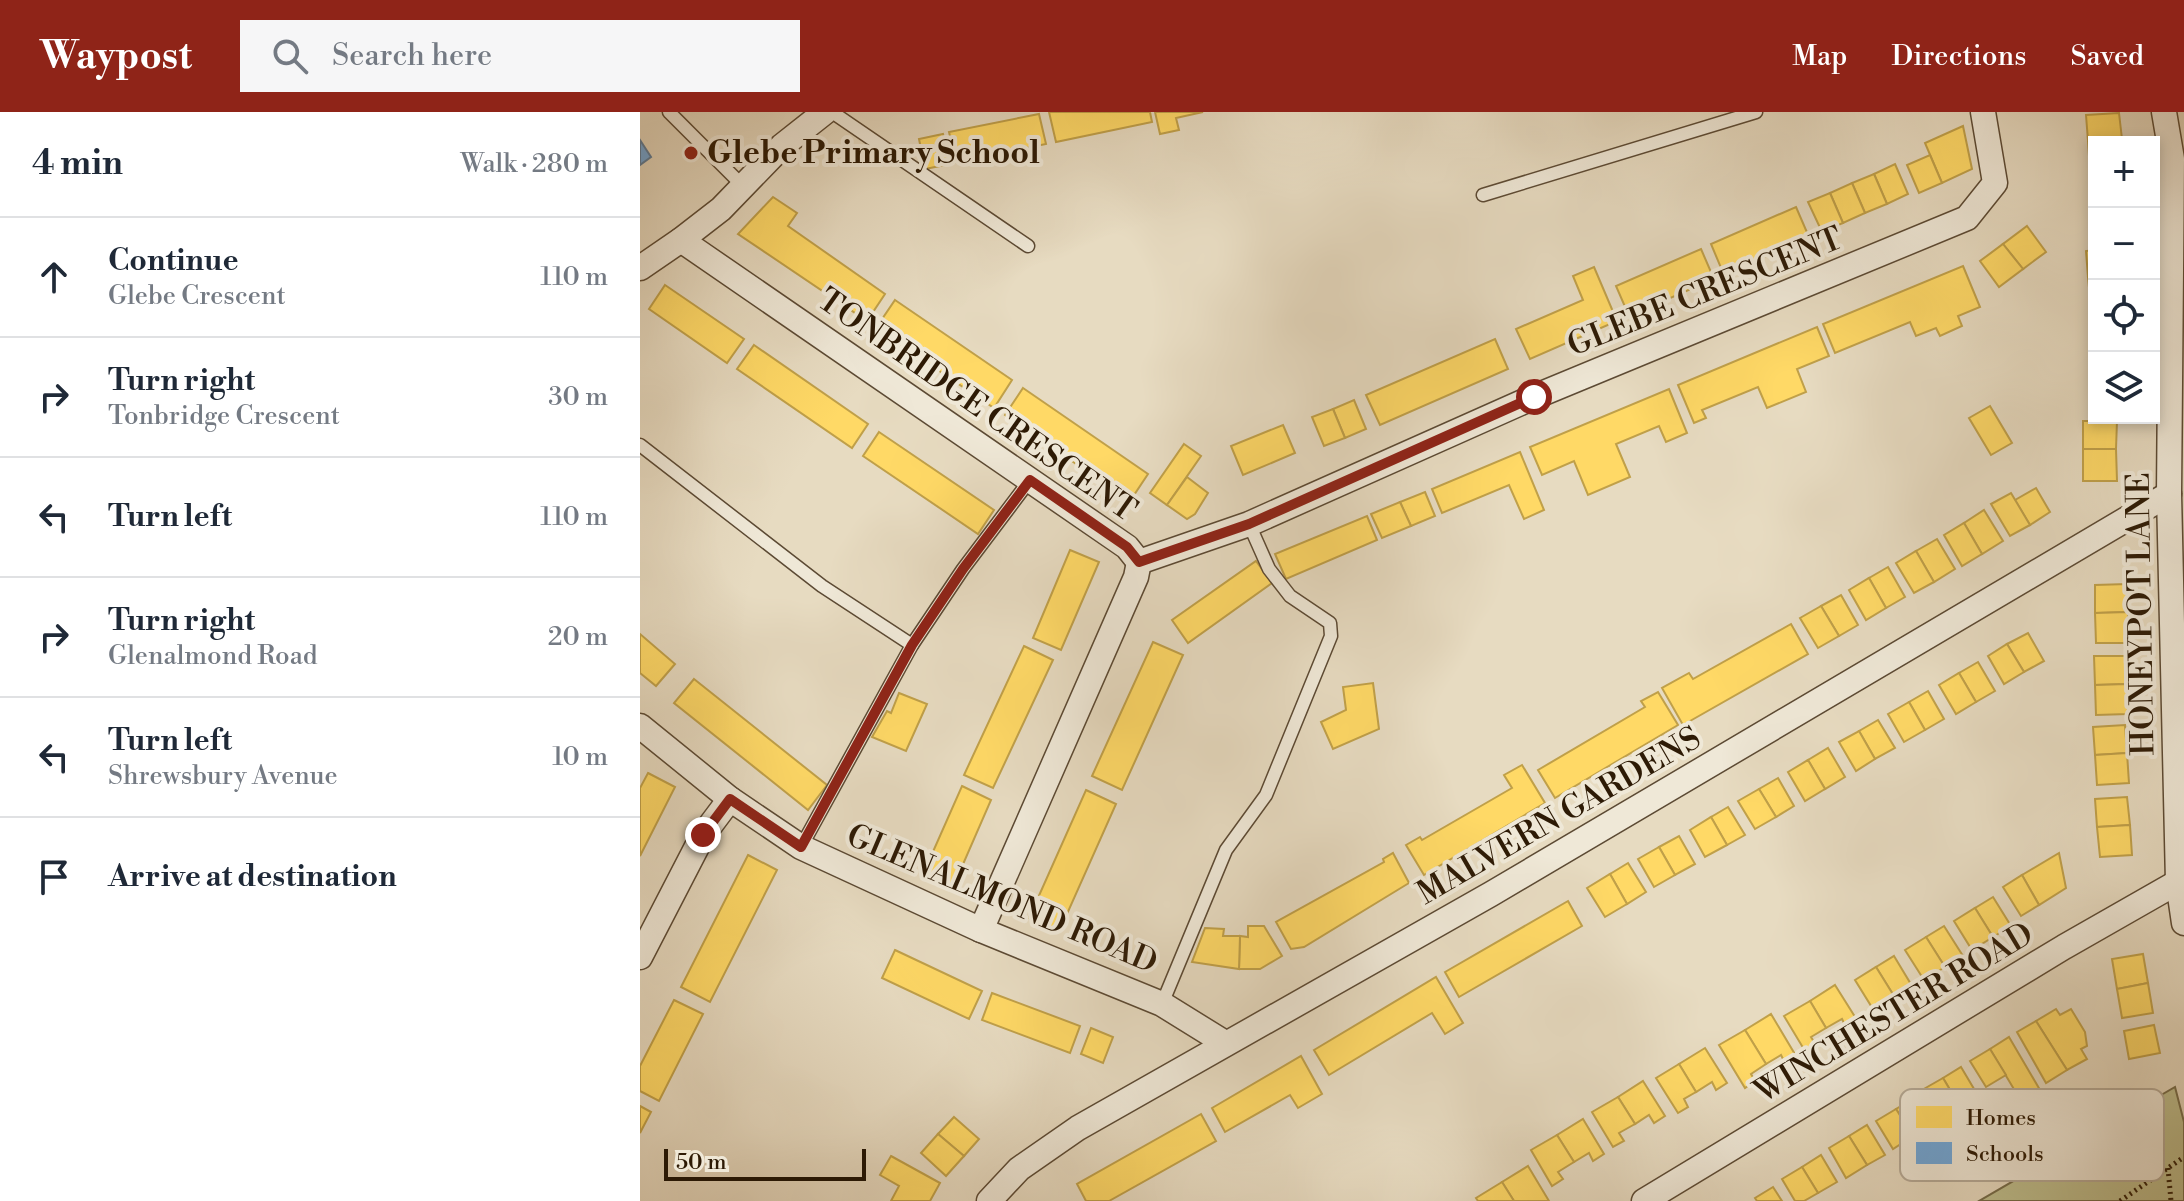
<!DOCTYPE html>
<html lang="en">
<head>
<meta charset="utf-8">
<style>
	:root { --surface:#fff; --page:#f6f6f7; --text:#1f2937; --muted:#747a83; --line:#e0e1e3; --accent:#8f2418 }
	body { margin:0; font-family:"Libre Bodoni",serif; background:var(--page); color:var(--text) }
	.controls { position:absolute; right:24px; top:24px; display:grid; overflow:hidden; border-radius:0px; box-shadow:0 4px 12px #0003 }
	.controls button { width:72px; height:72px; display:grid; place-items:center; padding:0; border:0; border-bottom:2px solid var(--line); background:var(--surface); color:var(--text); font:40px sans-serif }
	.scale { position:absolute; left:24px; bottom:20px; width:202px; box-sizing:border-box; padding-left:8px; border:4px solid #2d1a05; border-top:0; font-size:22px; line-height:28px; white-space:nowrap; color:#2d1a05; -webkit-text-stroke:6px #efe8d7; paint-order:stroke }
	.stop { position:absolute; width:24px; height:24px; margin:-18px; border:6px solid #8f2418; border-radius:50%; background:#fff }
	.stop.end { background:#8f2418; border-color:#fff; box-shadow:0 2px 8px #0008 }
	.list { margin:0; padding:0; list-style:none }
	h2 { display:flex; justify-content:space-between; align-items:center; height:104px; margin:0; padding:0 32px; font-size:34px }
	h2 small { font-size:26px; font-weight:400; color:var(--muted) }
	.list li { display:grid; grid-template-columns:52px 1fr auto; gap:24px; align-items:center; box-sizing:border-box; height:120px; padding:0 32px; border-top:2px solid var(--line) }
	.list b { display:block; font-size:30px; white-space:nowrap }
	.list p { margin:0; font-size:26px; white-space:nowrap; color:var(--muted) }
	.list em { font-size:26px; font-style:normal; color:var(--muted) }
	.icon { flex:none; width:44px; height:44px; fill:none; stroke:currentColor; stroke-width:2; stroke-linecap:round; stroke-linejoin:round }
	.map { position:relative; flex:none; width:1544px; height:1089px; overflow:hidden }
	header { display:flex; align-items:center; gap:48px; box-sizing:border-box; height:112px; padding:0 40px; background:var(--accent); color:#fff }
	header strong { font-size:38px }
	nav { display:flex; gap:44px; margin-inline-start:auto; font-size:28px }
	.search { width:560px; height:72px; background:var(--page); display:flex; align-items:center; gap:20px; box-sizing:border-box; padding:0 28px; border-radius:0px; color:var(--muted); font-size:30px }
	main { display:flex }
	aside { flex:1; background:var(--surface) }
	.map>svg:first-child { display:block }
	.green { fill:#bdbe8e; stroke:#756c4a; stroke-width:2 }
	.homes { fill:#ffd966; stroke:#c0a049; stroke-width:2 }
	.schools { fill:#6fa8dc; stroke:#5b7d9c; stroke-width:2 }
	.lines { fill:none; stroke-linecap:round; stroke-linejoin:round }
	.service-casing { stroke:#5c4a34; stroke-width:15 }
	.minor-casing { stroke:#5c4a34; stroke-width:27 }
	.path { stroke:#2d1a05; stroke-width:5; stroke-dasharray:2 4; stroke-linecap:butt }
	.service { stroke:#efe8d7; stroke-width:12 }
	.minor { stroke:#efe8d7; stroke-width:24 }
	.route { stroke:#8f2418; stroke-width:10 }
	.poi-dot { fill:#8f2418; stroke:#efe8d7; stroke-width:3 }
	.labels { text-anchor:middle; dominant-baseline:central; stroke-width:8; stroke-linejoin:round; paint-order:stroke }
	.poi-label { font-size:32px; font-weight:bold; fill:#2d1a05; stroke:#efe8d7; text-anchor:start }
	.street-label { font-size:32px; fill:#2d1a05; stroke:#efe8d7 }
	.key { fill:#efe8d7; stroke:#b5aa98; stroke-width:2 }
	.key-label { font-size:22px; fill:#2d1a05 }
</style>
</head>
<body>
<header>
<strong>Waypost</strong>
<div class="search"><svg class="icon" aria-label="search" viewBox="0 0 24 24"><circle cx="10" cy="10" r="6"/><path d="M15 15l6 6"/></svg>Search here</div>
<nav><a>Map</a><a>Directions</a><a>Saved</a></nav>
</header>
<main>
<aside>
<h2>4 min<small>Walk · 280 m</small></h2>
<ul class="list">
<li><svg class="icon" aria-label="ahead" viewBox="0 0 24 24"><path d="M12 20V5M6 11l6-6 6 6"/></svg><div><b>Continue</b><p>Glebe Crescent</p></div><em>110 m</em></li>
<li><svg class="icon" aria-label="right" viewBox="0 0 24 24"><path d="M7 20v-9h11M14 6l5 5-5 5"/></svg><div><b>Turn right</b><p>Tonbridge Crescent</p></div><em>30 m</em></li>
<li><svg class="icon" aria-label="left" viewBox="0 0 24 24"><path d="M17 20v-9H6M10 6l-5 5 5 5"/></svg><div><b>Turn left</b></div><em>110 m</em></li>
<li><svg class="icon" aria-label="right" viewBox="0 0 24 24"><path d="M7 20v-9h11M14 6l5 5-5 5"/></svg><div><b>Turn right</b><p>Glenalmond Road</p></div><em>20 m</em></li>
<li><svg class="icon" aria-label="left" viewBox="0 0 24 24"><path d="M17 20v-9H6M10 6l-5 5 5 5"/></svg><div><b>Turn left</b><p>Shrewsbury Avenue</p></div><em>10 m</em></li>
<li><svg class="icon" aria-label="arrive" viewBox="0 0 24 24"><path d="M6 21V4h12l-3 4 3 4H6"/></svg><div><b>Arrive at destination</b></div></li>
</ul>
</aside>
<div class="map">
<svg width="1544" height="1089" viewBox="0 0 1544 1089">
	<rect width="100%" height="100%" fill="#e7dbc1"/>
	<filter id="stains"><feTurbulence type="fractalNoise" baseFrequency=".0025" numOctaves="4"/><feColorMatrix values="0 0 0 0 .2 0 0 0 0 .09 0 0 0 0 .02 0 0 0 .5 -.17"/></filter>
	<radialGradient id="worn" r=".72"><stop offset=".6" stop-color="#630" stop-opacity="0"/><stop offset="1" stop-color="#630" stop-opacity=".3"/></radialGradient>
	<path class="green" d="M1535 975 1544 1010V1089H1339Z"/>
	<g class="homes">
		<path d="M409 0H510L512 10 416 30Z"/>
		<path d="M515 0H563L536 6 539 18 520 22Z"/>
		<path d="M1479 1 1482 27 1448 29 1446 3Z"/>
		<path d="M399 2 406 32 316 50 309 20Z"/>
		<path d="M1323 14 1332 57 1302 71 1285 31Z"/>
		<path d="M303 22 310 52 285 57 279 27Z"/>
		<path d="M1482 27V30H1454V59H1450L1448 29Z"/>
		<path d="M1290 43 1302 71 1279 81 1267 53Z"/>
		<path d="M1255 52 1268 82 1247 92 1234 62Z"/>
		<path d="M1234 62 1247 92 1225 101 1212 71Z"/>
		<path d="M1212 71 1225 101 1203 111 1190 81Z"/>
		<path d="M1190 81 1203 111 1182 120 1168 90Z"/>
		<path d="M133 85 157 101 148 114 245 182 227 209 98 122Z"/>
		<path d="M1156 95 1169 125 1084 163 1071 132Z"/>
		<path d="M1387 114 1406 140 1383 157 1363 132Z"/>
		<path d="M1363 132 1383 157 1359 175 1340 149Z"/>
		<path d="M1061 137 1074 167 989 204 976 174Z"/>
		<path d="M1454 138V165H1448L1446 139Z"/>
		<path d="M1323 154 1340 195 1318 204 1322 214 1300 224 1296 216 1276 224 1270 210 1195 241 1183 212Z"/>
		<path d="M954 155 977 209 890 247 876 217 943 188 933 164Z"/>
		<path d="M1448 165H1454V197H1451Z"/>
		<path d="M25 173 104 227 87 251 9 197Z"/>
		<path d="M255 188 372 268 354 296 236 216Z"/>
		<path d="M1177 215 1189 244 1157 257 1166 280 1127 296 1118 275 1062 298 1066 306 1054 311 1038 273Z"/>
		<path d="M855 227 868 257 740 313 726 283Z"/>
		<path d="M114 233 228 312 212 336 97 257Z"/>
		<path d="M383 276 508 362 490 389 365 303Z"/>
		<path d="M1029 277 1047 321 1026 330 1019 314 976 332 990 365 948 383 934 349 902 363 890 335Z"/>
		<path d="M714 288 726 317 705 326 693 297Z"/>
		<path d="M1350 294 1372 331 1351 343 1329 306Z"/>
		<path d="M693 297 705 326 684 334 672 305Z"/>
		<path d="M1443 309H1477L1476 337H1443Z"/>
		<path d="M643 313 655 341 603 363 591 334Z"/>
		<path d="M239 320 354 398 338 422 223 344Z"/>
		<path d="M544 332 561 344 527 393 510 381Z"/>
		<path d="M1443 337H1476L1477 369H1443Z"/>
		<path d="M880 340 904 398 884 407 869 373 802 401 792 377Z"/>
		<path d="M547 365 568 381 555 402 547 407 527 393Z"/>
		<path d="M1396 376 1410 400 1390 413 1375 388Z"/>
		<path d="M785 380 795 404 771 414 760 390Z"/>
		<path d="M1371 381 1390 413 1370 424 1351 392Z"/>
		<path d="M760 390 771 414 742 426 731 402Z"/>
		<path d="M1344 398 1363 429 1342 442 1324 411Z"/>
		<path d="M727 404 737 428 646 467 635 442Z"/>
		<path d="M1324 411 1342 442 1322 454 1304 423Z"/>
		<path d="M1297 427 1315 457 1294 470 1276 439Z"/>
		<path d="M430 438 459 450 421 538 393 526Z"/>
		<path d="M1276 439 1294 470 1274 481 1256 451Z"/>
		<path d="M616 449 632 471 548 531 532 508Z"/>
		<path d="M1248 455 1265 485 1246 496 1229 466Z"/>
		<path d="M1229 466 1246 496 1226 508 1209 478Z"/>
		<path d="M1487 472 1488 500 1455 501V473Z"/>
		<path d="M1201 483 1218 513 1199 524 1181 494Z"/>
		<path d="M1181 494 1199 524 1178 536 1160 506Z"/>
		<path d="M1488 500V531H1456L1455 501Z"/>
		<path d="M1151 512 1168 542 1043 613 1022 576 1049 561 1053 567Z"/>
		<path d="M1388 521 1404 549 1384 560 1367 532Z"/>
		<path d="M0 522 35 552 16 574 0 561Z"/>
		<path d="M513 530 543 543 482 678 452 664Z"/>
		<path d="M1367 532 1384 560 1364 572 1348 544Z"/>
		<path d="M384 534 413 548 353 676 324 663Z"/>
		<path d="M1454 544H1486L1487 572 1455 573Z"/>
		<path d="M1338 550 1355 579 1336 590 1319 561Z"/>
		<path d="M1319 561 1336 590 1316 602 1299 573Z"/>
		<path d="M54 567 187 673 168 698 34 591Z"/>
		<path d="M733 571 739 617 693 637 681 610 706 598 703 575Z"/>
		<path d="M1487 572 1488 602 1456 603 1455 573Z"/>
		<path d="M1288 579 1304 607 1285 618 1269 590Z"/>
		<path d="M1018 580 1038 613 915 686 898 658 1005 595 1001 589Z"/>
		<path d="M259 581 287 592 266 639 232 625 247 599 251 601Z"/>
		<path d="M1269 590 1285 618 1264 630 1248 602Z"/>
		<path d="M1238 608 1255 636 1235 647 1219 619Z"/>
		<path d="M1485 613 1487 641 1455 643 1453 615Z"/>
		<path d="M1219 619 1235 647 1216 659 1199 630Z"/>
		<path d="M1188 636 1205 665 1185 677 1168 648Z"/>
		<path d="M1487 641 1489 671 1457 673 1455 643Z"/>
		<path d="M1168 648 1185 677 1165 689 1148 660Z"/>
		<path d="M882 653 905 691 784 763 766 733 780 725 782 728 872 676 864 663Z"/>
		<path d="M8 661 35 675 0 744V676Z"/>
		<path d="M1138 666 1154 694 1136 705 1119 677Z"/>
		<path d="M322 674 351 688 314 773 284 760Z"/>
		<path d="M1119 677 1136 705 1115 717 1098 689Z"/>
		<path d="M446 678 476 692 419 820 389 806Z"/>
		<path d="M1487 685 1490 713 1457 715 1455 687Z"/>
		<path d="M1088 695 1105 723 1087 733 1071 705Z"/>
		<path d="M1071 705 1087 733 1065 745 1050 718Z"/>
		<path d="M1490 713 1492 743 1460 745 1457 715Z"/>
		<path d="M1039 724 1055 752 1035 763 1019 735Z"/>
		<path d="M1019 735 1035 763 1014 775 998 747Z"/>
		<path d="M753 741 769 771 664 835 651 837 636 810 744 750 743 747Z"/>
		<path d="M1419 741 1426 776 1399 793 1382 763Z"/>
		<path d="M108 743 137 758 70 890 41 875Z"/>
		<path d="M988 751 1006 780 987 792 970 762Z"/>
		<path d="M970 762 987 792 965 805 947 776Z"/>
		<path d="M1382 763 1399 793 1381 804 1363 775Z"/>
		<path d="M1353 785 1371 814 1353 825 1335 796Z"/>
		<path d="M928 789 942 814 819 885 805 860Z"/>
		<path d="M1335 796 1353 825 1332 838 1314 809Z"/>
		<path d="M608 814H624L642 844 620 857H599L600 824 608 825Z"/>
		<path d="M1304 814 1323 844 1305 855 1286 825Z"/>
		<path d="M565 816 584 817 583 824H600L599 857 552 850Z"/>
		<path d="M1286 825 1305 855 1284 868 1265 838Z"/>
		<path d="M255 838 342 879 329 907 242 866Z"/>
		<path d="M1503 842 1508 871 1477 877 1472 847Z"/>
		<path d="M1254 844 1272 874 1254 884 1236 855Z"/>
		<path d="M1236 855 1254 884 1233 897 1215 868Z"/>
		<path d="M796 865 823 911 805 922 792 901 689 963 674 938Z"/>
		<path d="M1508 871 1513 901 1482 906 1477 877Z"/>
		<path d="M1195 873 1217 908 1206 915 1202 907 1186 916 1170 889Z"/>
		<path d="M352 881 440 914 430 941 342 908Z"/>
		<path d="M34 888 63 902 19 989 0 979V954Z"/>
		<path d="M1170 889 1186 916 1171 925 1176 933 1165 939 1144 904Z"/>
		<path d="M1416 897 1420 903 1431 897 1445 920 1447 934 1441 937 1447 947 1427 958 1396 909Z"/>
		<path d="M1131 902 1156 944 1145 951 1141 943 1126 952 1105 918Z"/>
		<path d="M1396 909 1427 958 1406 971 1377 920Z"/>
		<path d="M1514 913 1520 941 1489 947 1484 919Z"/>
		<path d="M451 916 473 925 463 951 441 942Z"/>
		<path d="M1105 918 1126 952 1111 962 1115 969 1105 976 1079 933Z"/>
		<path d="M1369 925 1400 978 1381 989 1350 937Z"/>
		<path d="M1065 936 1087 971 1076 978 1072 970 1056 980 1039 952Z"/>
		<path d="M1350 937 1366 963 1346 975 1330 949Z"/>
		<path d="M661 944 682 982 658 996 650 983 585 1020 572 996Z"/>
		<path d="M1039 952 1056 980 1044 987 1048 995 1038 1001 1016 966Z"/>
		<path d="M1321 955 1337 982 1319 993 1303 966Z"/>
		<path d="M1303 966 1319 993 1299 1005 1282 978Z"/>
		<path d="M1003 969 1025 1004 1014 1011 1009 1003 995 1012 978 985Z"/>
		<path d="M978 985 995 1012 979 1021 984 1029 973 1035 952 1000Z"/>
		<path d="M1274 986 1291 1013 1273 1024 1256 997Z"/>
		<path d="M0 994 11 1000 0 1021Z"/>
		<path d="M1256 997 1273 1024 1253 1037 1236 1009Z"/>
		<path d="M561 1002 576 1029 469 1089H446L437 1072Z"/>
		<path d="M314 1005 339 1027 324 1044 298 1022Z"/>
		<path d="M943 1007 964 1042 953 1049 949 1041 934 1050 917 1023Z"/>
		<path d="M1227 1013 1245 1043 1227 1053 1209 1024Z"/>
		<path d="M298 1022 324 1044 306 1064 281 1041Z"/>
		<path d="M917 1023 934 1050 918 1060 923 1067 912 1074 891 1038Z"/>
		<path d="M1209 1024 1227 1053 1206 1066 1189 1036Z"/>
		<path d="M1181 1043 1197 1070 1178 1081 1162 1055Z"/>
		<path d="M251 1044 300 1071 290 1089H251L259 1074 240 1063Z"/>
		<path d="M888 1054 909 1089H874L862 1070Z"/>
		<path d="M1162 1055 1178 1081 1164 1089H1155L1142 1067Z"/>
		<path d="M862 1070 874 1089H838L836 1086Z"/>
		<path d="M1133 1075 1142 1089H1117L1115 1086Z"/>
	</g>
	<path class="schools" d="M0 28 11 45 0 53Z"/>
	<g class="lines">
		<g class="service-casing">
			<g id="service">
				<path d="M29 0 103 74"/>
				<path d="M192 0 388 134"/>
				<path d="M843 83 1116 0"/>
				<path d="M0 333 182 474 272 533"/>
				<path d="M161 735 272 533 323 457 390 368"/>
				<path d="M522 892 586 738 626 683 691 524 690 511 650 484 629 457 609 412"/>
			</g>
		</g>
		<g class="minor-casing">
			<g id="minor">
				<path d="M1524 0 1532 47 1529 382 1538 770 1544 811"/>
				<path d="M41 128 487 435 499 450"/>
				<path d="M0 156 41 128 81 97 142 34 185 0"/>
				<path d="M499 450 609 412 894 285 1327 106 1355 71 1343 0"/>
				<path d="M0 614 90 687 161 735 341 818 522 892 585 931"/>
				<path d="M341 818 496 465 499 450"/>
				<path d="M0 845 63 723 90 687"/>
				<path d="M349 1089 379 1057 438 1016 851 782 1529 382"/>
				<path d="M1004 1089 1424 835 1538 770"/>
			</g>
		</g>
		<g class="path">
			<path d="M1528 1056 1531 1089"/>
			<path d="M1480 1089 1544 1045"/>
		</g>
		<use href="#service" class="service"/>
		<use href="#minor" class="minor"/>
	</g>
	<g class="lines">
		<path class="route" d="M63 723 90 687 161 735 272 533 323 457 390 368 487 435 499 450 609 412 894 285"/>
	</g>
	<circle class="poi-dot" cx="51" cy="41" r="8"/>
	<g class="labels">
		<g class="poi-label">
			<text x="67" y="41">Glebe Primary School</text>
		</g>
		<g class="street-label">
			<text transform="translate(1065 180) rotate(-22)">GLEBE CRESCENT</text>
			<text transform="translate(337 293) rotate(35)">TONBRIDGE CRESCENT</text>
			<text transform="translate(1501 502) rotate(-91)">HONEYPOT LANE</text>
			<text transform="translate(919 704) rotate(-30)">MALVERN GARDENS</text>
			<text transform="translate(362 787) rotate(23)">GLENALMOND ROAD</text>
			<text transform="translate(1254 901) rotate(-31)">WINCHESTER ROAD</text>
		</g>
	</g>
	<rect x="1260" y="977" width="264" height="92" rx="12" class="key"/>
	<rect x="1276" y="994" width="36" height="22" fill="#ffd966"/>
	<rect x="1276" y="1030" width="36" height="22" fill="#6fa8dc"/>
	<g class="key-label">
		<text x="1326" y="1013">Homes</text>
		<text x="1326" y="1049">Schools</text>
	</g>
	<rect width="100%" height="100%" filter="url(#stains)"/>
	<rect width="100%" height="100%" fill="url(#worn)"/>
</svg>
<div class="controls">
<button>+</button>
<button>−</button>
<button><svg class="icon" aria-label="locate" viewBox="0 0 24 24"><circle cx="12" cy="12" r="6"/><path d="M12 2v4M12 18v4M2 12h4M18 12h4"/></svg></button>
<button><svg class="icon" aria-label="layers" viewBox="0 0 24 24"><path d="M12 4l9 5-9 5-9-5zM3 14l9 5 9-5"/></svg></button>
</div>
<div class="scale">50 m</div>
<div class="stop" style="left:894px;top:285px"></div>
<div class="stop end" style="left:63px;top:723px"></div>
</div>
</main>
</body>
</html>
